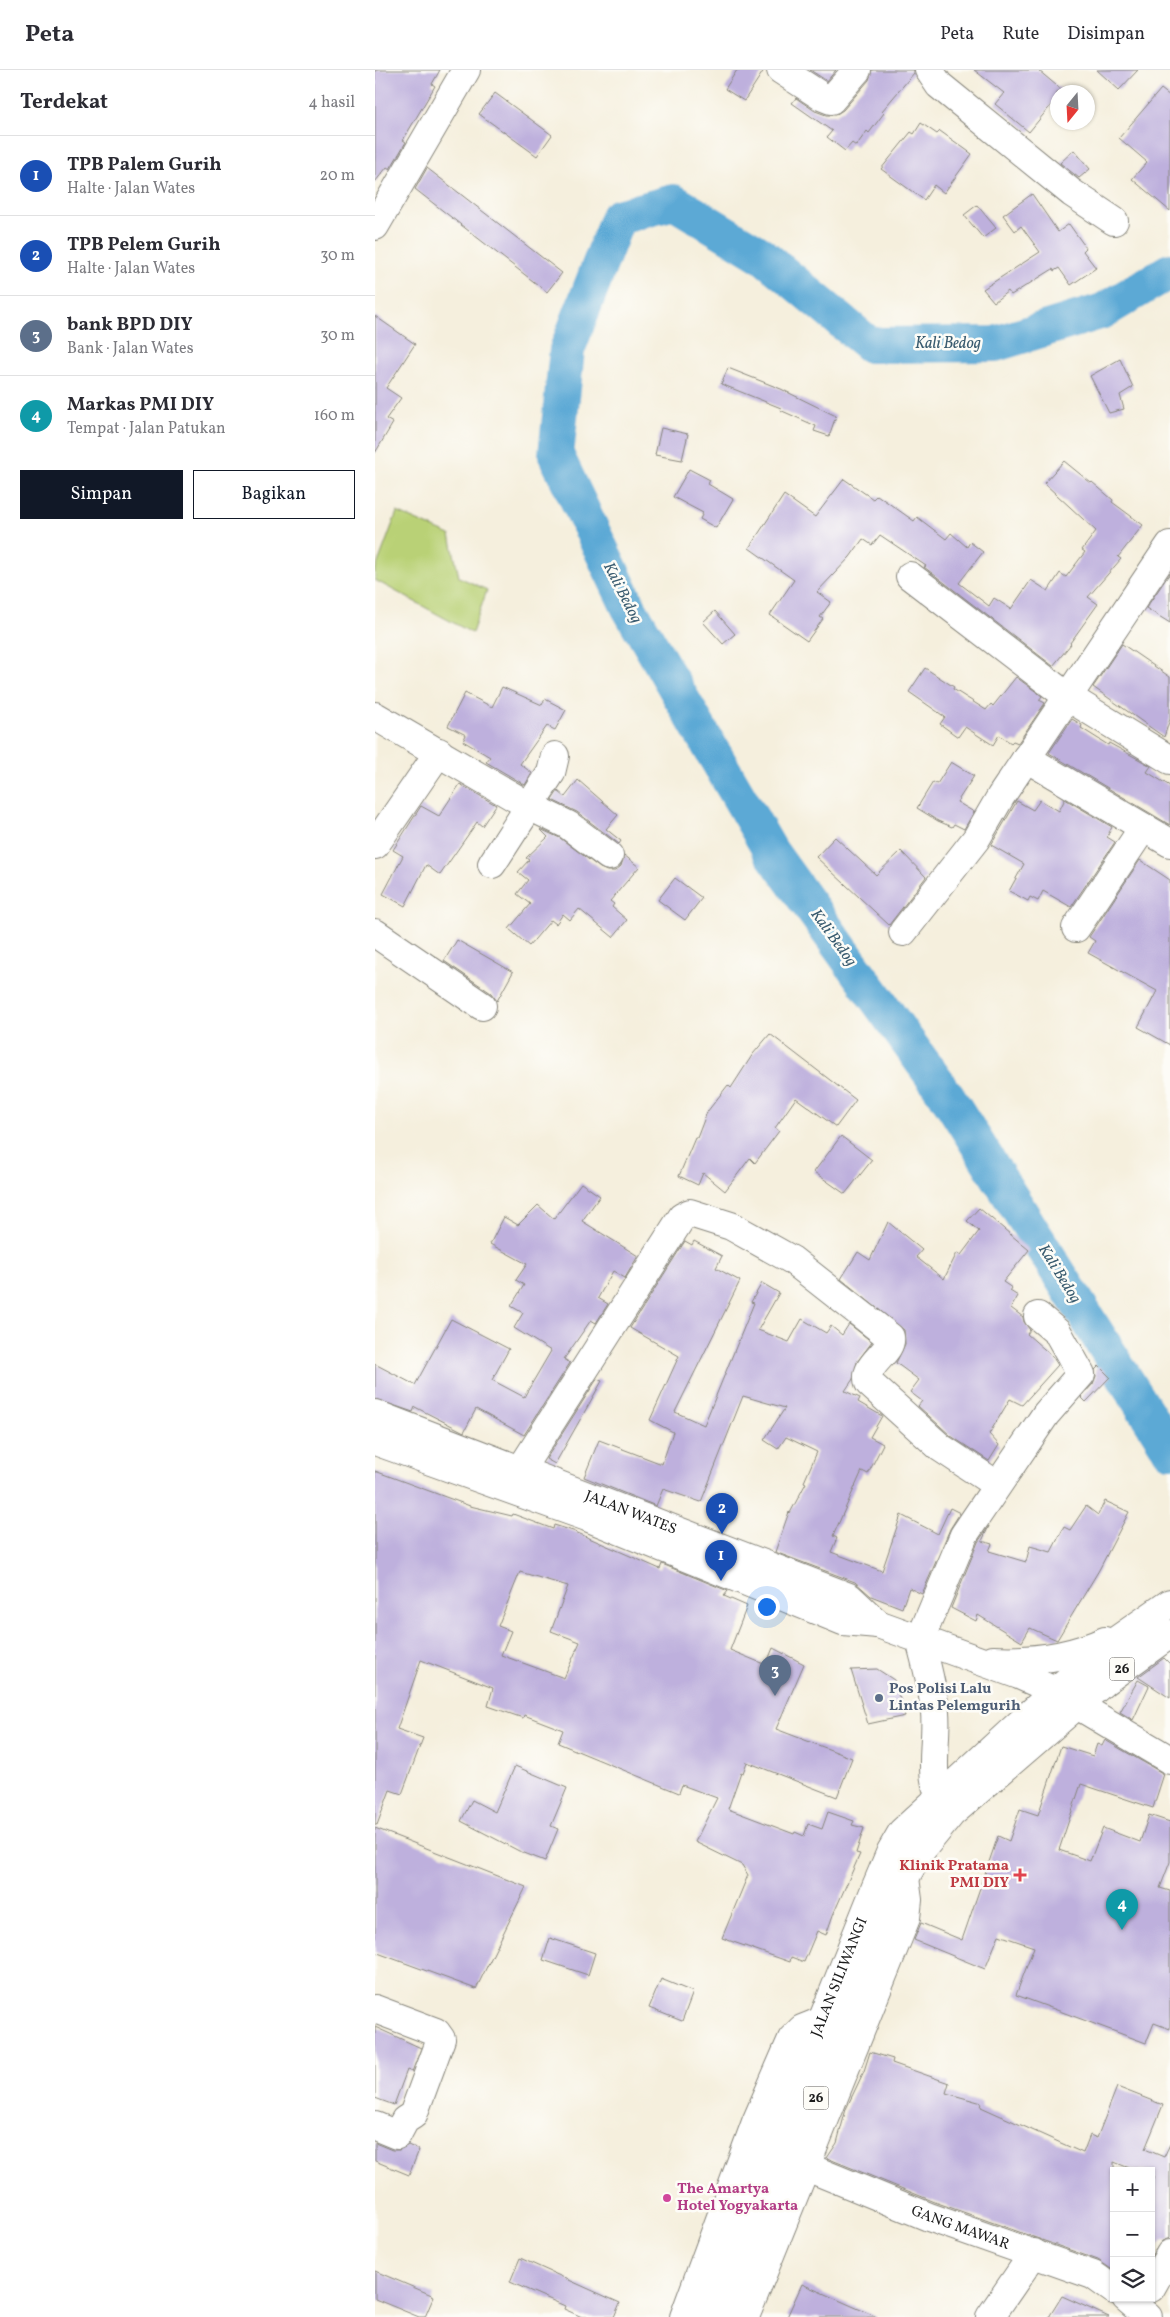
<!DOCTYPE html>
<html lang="id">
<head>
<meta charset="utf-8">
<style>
	:root { --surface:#fff; --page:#f7f7f7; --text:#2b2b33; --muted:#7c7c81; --line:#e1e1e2; --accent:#111827 }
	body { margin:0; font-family:Vollkorn,serif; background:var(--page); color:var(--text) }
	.controls { position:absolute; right:15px; bottom:15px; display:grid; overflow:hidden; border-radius:0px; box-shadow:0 1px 4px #0004 }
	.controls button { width:45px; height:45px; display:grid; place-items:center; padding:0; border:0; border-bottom:1px solid var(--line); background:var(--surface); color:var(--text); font:25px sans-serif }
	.compass { position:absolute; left:675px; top:15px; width:45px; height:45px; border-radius:50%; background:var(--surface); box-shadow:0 1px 4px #0004; rotate:198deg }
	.you { position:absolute; left:391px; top:1536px; width:18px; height:18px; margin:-12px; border:4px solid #fff; border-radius:50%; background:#1a73e8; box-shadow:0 0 0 8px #1a73e833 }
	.badge { display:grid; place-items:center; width:32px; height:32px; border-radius:50%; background:var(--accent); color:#fff; font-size:16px; font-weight:700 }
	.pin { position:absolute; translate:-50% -41px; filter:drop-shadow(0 1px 2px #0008) }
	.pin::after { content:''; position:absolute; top:26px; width:18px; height:15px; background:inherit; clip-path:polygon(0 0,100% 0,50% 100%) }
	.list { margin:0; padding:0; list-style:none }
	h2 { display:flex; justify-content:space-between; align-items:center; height:65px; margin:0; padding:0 20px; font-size:21px }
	h2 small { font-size:16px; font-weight:400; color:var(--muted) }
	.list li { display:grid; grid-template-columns:32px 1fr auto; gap:15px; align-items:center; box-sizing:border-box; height:80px; padding:0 20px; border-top:1px solid var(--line) }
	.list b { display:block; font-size:19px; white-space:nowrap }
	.list p { margin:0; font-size:16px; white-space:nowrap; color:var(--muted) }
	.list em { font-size:16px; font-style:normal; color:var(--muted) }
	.actions { display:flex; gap:10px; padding:15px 20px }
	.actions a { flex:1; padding:11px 0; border:1px solid var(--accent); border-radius:0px; text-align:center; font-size:18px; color:var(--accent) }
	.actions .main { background:var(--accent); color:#fff }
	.icon { flex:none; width:28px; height:28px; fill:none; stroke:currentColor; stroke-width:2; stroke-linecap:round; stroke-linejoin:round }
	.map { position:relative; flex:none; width:795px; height:2247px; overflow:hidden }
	header { display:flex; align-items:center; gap:30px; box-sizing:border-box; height:70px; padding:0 25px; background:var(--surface); border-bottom:1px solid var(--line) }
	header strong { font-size:24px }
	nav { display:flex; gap:28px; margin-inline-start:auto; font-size:18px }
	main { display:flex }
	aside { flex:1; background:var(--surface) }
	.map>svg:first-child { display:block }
	.green { fill:#b9d176; stroke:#6a7649 }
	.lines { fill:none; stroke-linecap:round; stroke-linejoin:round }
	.river { stroke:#5ca9d5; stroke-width:36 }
	.building { fill:#beb0dd; fill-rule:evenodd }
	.minor-casing { stroke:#88867c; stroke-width:30 }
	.major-casing { stroke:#88867c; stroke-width:30 }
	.highway-casing { stroke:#88867c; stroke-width:30 }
	.minor { stroke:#fff; stroke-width:28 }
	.major { stroke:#fff; stroke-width:28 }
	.highway { stroke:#fff; stroke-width:28 }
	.service-dot { fill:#5c6f8a; stroke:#fdfcf7; stroke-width:2 }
	.health-dot { fill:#e0444e; stroke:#fdfcf7; stroke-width:2 }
	.hotel-dot { fill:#d1479c; stroke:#fdfcf7; stroke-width:2 }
	.labels { text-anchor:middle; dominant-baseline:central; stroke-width:5; stroke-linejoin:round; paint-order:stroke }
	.shield { fill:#fdfcf7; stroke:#605f5e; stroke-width:1 }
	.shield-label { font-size:14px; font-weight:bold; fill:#1c1c1c }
	.street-label { font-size:15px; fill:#1c1c1c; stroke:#fdfcf7 }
	.service-label { font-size:15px; font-weight:bold; fill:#4e5e75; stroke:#fdfcf7; text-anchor:start }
	.health-label { font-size:15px; font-weight:bold; fill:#be3a42; stroke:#fdfcf7; text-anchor:end }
	.hotel-label { font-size:15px; font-weight:bold; fill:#b23c85; stroke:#fdfcf7; text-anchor:start }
	.water-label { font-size:16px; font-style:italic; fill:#395b6f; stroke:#fdfcf7 }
</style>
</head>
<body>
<header>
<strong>Peta</strong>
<nav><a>Peta</a><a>Rute</a><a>Disimpan</a></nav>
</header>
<main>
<aside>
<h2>Terdekat<small>4 hasil</small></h2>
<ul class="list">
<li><span class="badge" style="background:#1a4fb4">1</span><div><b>TPB Palem Gurih</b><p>Halte · Jalan Wates</p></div><em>20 m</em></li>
<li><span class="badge" style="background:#1a4fb4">2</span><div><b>TPB Pelem Gurih</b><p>Halte · Jalan Wates</p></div><em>30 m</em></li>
<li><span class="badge" style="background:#5c6f8a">3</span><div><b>bank BPD DIY</b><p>Bank · Jalan Wates</p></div><em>30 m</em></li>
<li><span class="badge" style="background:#0f9aa8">4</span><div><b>Markas PMI DIY</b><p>Tempat · Jalan Patukan</p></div><em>160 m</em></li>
</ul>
<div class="actions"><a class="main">Simpan</a><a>Bagikan</a></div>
</aside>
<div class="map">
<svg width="795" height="2247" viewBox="0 0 795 2247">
	<rect width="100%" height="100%" fill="#fdfcf7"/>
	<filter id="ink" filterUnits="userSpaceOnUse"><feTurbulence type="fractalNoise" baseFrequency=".02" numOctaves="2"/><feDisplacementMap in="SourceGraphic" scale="10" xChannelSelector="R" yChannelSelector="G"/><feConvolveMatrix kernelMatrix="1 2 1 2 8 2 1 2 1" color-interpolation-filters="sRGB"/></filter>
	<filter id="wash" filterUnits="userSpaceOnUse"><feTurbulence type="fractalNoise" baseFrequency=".0096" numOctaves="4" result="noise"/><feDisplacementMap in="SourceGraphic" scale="20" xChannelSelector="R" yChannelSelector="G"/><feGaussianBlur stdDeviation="1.12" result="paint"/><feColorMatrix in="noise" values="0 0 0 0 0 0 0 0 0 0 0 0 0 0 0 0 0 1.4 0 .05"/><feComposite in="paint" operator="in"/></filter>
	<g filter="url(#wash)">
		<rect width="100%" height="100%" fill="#f5efdd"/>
		<path class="green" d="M22 442 75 465 84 507 112 520 97 563 0 510V501Z"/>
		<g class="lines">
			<path class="river" d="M795 201 728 241 620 274 495 275 388 186 299 132 243 147 192 280 181 385 254 538 396 782 576 1032 795 1380"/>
		</g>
		<g id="blocks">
			<g class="building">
				<path d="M0 0H65L57 14 60 16 28 70 31 72 15 99 12 97 0 112Z"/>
				<path d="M362 0H389L369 31 350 19Z"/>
				<path d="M435 0H461L452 11Z"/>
				<path d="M497 0H539V3L507 41 509 43 494 63 492 61 481 76 477 73 470 81 452 67 457 61 417 33 421 28 440 41 451 45H460L468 40 494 10Z"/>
				<path d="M599 0H663L688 21 682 22V28L654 62 620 34 629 23Z"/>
				<path d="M722 0H763L744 20Z"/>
				<path d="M786 19 795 26V141L757 109 772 92 744 68Z"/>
				<path d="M120 23 177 65 162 86 104 44Z"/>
				<path d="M546 53 562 64 565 61 597 84 569 123 559 115 549 130 506 99 536 62 539 64Z"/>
				<path d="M699 80 715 99 704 108 685 93Z"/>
				<path d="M52 98 187 203 172 222 40 119Z"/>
				<path d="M657 124 683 162 694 154 711 178 708 181 721 198 696 215 684 198 679 201 678 199 636 225 633 221 619 232 608 219 665 182 646 156 640 161 628 145Z"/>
				<path d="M602 135 621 158 608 168 589 145Z"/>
				<path d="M0 246 40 274 11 318 26 328 11 349 18 353 0 383Z"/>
				<path d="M745 289 758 317 745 325 749 339 734 343 715 306Z"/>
				<path d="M353 298 406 319 461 346 454 366 439 361 441 356 405 340 406 338 346 314Z"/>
				<path d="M286 358 313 364 307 390 280 385Z"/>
				<path d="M689 391 716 413 717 412 738 430 737 432 768 455 743 487 746 489 713 527 723 534 695 573 696 574 678 596 549 497 551 496 505 465 497 475 488 469 475 487 442 522 456 532 445 547 448 549 432 571 395 545 419 510 374 478 409 425 440 447 469 409 498 429 502 425 539 451 542 447 571 469 576 463 592 477 595 472 608 482 584 513 614 536 619 528 636 539 656 510 673 521 685 503 691 507 710 482 707 480 721 461 669 413Z"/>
				<path d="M314 399 335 410 333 414 358 429 341 458 325 449 328 443 298 427Z"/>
				<path d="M795 503V553L771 538Z"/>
				<path d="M340 541 360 564 348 574 328 552Z"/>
				<path d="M747 574 795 607V649L789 667 718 617Z"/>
				<path d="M550 598 579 617 578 619 611 640 616 634 618 636 641 607 667 626 664 630 670 633 643 673 638 671 636 673 624 665 618 675 590 657 583 667 565 654 570 647 534 622Z"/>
				<path d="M127 617 167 635 170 629 191 640 180 660 172 656 145 694 157 703 150 715 111 692 115 687 88 671 91 665 73 656 90 623 117 637Z"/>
				<path d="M697 649 707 655 706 658 733 675 734 673 776 696 772 702 795 716V755L674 683Z"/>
				<path d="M576 692 599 706 582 732 599 742 589 759 579 754 577 757 563 751 542 738 558 712 562 714Z"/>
				<path d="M203 710 243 745 231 759 246 771 244 774 202 742 177 730 183 721 190 727Z"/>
				<path d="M85 714 121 735 107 756 102 752 65 805 51 795 30 836 8 824 28 786 18 780 46 736 64 746Z"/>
				<path d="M690 729 737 757 732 767 740 772 696 837 668 821 663 831 655 827 653 831 634 821 649 794 616 775 642 731 658 740 665 730 684 741Z"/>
				<path d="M165 759 185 768 225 798 232 801H240L246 796 249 785 264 797 235 831 239 834 237 837 252 850 238 867 204 839 195 850 188 844 181 854 176 850 154 876 134 859 155 834 142 824 153 810 143 802 154 790 151 788 173 767Z"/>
				<path d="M460 767 501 805 526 781 551 807 514 855 441 787Z"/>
				<path d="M765 790 795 810V975L763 957 782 921 713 883 720 871 714 867Z"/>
				<path d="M300 808 327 828 310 850 283 830Z"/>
				<path d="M82 870 138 902 122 931 116 923 69 891Z"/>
				<path d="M395 964 481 1030 461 1057 421 1028 400 1058 404 1061 380 1093 375 1088 350 1121 328 1103 323 1115 304 1106 320 1068H322L332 1042 353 1015 356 1018 378 984Z"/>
				<path d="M466 1066 497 1090 470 1124 439 1102Z"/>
				<path d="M206 1113 225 1126 207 1151 263 1186 250 1208 238 1201 223 1228 233 1234 221 1253 216 1250 189 1289 195 1293 149 1365 101 1339 89 1362 40 1337 38 1342 0 1329V1294L40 1315 76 1249 134 1279 117 1310 149 1327 176 1281 139 1258 148 1243 136 1236 149 1215 141 1210 152 1194 115 1174 129 1147 143 1155 163 1135 179 1149Z"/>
				<path d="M604 1138 654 1180 628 1212 637 1218 635 1221 643 1226 636 1238 648 1247 649 1252 655 1260 652 1264 677 1286 683 1295 647 1335 635 1329 614 1364 624 1375 614 1391 576 1366 543 1336 547 1331 535 1322 544 1310 521 1293 530 1274 529 1260 466 1209 483 1182 495 1190 513 1152 547 1180 541 1187 569 1209 582 1183 586 1185 604 1161 592 1151Z"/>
				<path d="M310 1171 317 1175 319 1171 347 1186 341 1198 365 1211 300 1342 329 1355 379 1233 376 1232 387 1213 404 1223 383 1260 414 1272 427 1249 451 1263 456 1256 467 1265 474 1254 497 1272 482 1292 478 1309 470 1321 485 1328 483 1332 507 1346 495 1367 508 1374 493 1404 487 1401 458 1466 462 1468 456 1482 507 1501 526 1445 563 1464 575 1438 585 1443 575 1459 547 1524 534 1518 527 1538 496 1526 480 1512 400 1482 414 1442 415 1443 431 1413 429 1412 442 1382 411 1367 403 1379 389 1370 410 1338 368 1326 326 1432 288 1419 281 1436 209 1407 224 1370 287 1394 298 1362 275 1350 304 1286 255 1258Z"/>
				<path d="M724 1296 735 1307 711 1332 706 1327 718 1314 721 1306 720 1300Z"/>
				<path d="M222 1309 227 1311 180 1394 171 1389Z"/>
				<path d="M0 1401 95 1436 137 1446 138 1444 178 1459 179 1455 198 1461 285 1499 287 1494 353 1521 349 1526 372 1536 355 1580 391 1595 398 1578 429 1594 401 1659 477 1688 462 1727 372 1692 368 1703 366 1702 353 1739 419 1764 420 1762 429 1766 433 1754 447 1759 453 1742 479 1751 477 1755 489 1758 481 1783 485 1784 458 1845 451 1865 442 1861 429 1892 416 1887 415 1892 347 1868 373 1805 367 1795 320 1772 342 1728 307 1715 304 1723 183 1673 188 1660 149 1645 148 1648 113 1636 118 1618 46 1590 22 1659 48 1668 27 1724 15 1720 2 1755 0 1754ZM145 1502 193 1516 176 1561 205 1572 189 1608 126 1585 136 1561 123 1556Z"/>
				<path d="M730 1431 754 1442 724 1500 682 1570 655 1558 647 1572 603 1545 601 1551 576 1538 603 1472 614 1456 607 1471 617 1474 614 1481 651 1492 655 1476 676 1482 689 1457 695 1460 711 1436 723 1445Z"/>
				<path d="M789 1588 795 1594V1628L763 1607Z"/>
				<path d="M502 1599 519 1610 530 1646 493 1654 476 1600Z"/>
				<path d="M763 1610 774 1616 758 1650 745 1642Z"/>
				<path d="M730 1670 789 1704 778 1738 706 1714 684 1780 715 1791 728 1758 765 1772 774 1745 795 1752V1792L785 1818 795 1821V1959L779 1953 771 1973 641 1925 659 1877 624 1865 610 1899 539 1870 546 1853 587 1870 623 1766 634 1771 645 1739 663 1745 686 1676 718 1686 722 1674 727 1676Z"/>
				<path d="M140 1696 192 1718 176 1756 183 1759 170 1791 144 1781 86 1751 97 1730 120 1742Z"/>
				<path d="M0 1758 151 1817 101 1919 0 1882Z"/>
				<path d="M175 1868 220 1883 213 1905 168 1890Z"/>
				<path d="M286 1909 318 1922 307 1951 274 1938Z"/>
				<path d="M0 1957 46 1978 37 2002 32 2000 19 2035 0 2028Z"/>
				<path d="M495 1982 518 1989 517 1993 574 2013 571 2023 607 2033 606 2037 708 2083 715 2065 722 2068 742 2017 788 2035 770 2079 789 2087 795 2074V2168L787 2171 776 2186V2115L780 2107 776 2106V2101H762L739 2092V2201L723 2190 560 2132 452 2088 462 2073 471 2039 489 2001Z"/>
				<path d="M0 2073 17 2080H24L33 2075 44 2080 34 2105 0 2091Z"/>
				<path d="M145 2188 245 2233 239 2247H207L189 2239 190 2236 135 2212Z"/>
				<path d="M0 2201 59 2226 50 2247H44L0 2229Z"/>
				<path d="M427 2214 502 2247H412Z"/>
				<path d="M687 2226 734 2247H674Z"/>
			</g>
		</g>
	</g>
	<g filter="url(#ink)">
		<use href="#blocks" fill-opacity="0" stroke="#88867c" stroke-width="1"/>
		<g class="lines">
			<g class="minor-casing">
				<g id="minor">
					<path d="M406 0 446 26 456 30 482 0"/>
					<path d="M554 0 564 15 697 123 739 151"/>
					<path d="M0 156 91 0"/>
					<path d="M535 506 693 627 795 690"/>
					<path d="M0 646 156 737 193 755 234 786"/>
					<path d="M651 688 795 773"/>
					<path d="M0 775 64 682"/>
					<path d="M117 794 176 703 180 686"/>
					<path d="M701 858 768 758"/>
					<path d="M528 862 601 769 626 726 795 475"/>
					<path d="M0 863 107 936"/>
					<path d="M146 1399 307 1147 315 1143 356 1156 417 1190 515 1267C518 1283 487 1294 494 1313L566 1378 622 1415"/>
					<path d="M545 1570 589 1465 671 1344 706 1304 683 1263 663 1246"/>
					<path d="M0 1939 61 1962 66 1969 38 2045 30 2050 22 2065 0 2056"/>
					<path id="s1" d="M432 2097 554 2147 718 2205 739 2220"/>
					<path d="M776 2218 795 2184"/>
					<path d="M751 2228 773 2247"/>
					<path d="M309 2247 381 2052 417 1969 427 1959 447 1951"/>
					<path d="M370 2247 531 1848 533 1830 530 1808"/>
					<path d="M615 2247 659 2183"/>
				</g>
			</g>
			<g class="major-casing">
				<g id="major">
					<path id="s2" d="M0 1344 474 1527 503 1554"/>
					<path d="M0 1371 212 1447 468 1551 503 1554"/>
					<path d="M682 1623 795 1690"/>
				</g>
			</g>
			<g class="highway-casing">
				<g id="highway">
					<path d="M503 1554 644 1605 680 1621"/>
					<path d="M545 1570C551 1593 558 1617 560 1642 563 1674 550 1712 572 1738"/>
					<path d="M618 1590C657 1592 695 1587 730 1571"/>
					<path id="s3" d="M328 2247 500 1819 516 1781 527 1762 680 1621 739 1572 795 1533"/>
					<path d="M352 2247 530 1808 544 1783 576 1744 730 1611 795 1564"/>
				</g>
			</g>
			<use href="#minor" class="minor"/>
			<use href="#major" class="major"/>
			<use href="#highway" class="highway"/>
		</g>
	</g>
	<circle class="service-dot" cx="504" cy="1628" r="5"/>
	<path class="health-dot" d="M642.5 1797.5h5v5h5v5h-5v5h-5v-5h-5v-5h5z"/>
	<circle class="hotel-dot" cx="292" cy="2128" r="5"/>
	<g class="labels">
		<g class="shield">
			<rect x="734.5" y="1587.5" width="25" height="23" rx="4"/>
			<rect x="428.5" y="2016.5" width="25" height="23" rx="4"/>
		</g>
		<g class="shield-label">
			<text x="747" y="1599">26</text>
			<text x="441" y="2028">26</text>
		</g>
		<g class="street-label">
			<text stroke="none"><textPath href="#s2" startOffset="274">JALAN WATES</textPath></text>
			<text stroke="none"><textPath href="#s3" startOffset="366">JALAN SILIWANGI</textPath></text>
			<text stroke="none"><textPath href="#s1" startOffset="165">GANG MAWAR</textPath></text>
		</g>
		<g class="service-label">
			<text x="514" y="1619">Pos Polisi Lalu<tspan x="514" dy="17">Lintas Pelemgurih</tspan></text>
		</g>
		<g class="health-label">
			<text x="634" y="1796">Klinik Pratama<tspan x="634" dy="17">PMI DIY</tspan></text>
		</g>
		<g class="hotel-label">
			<text x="302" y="2119">The Amartya<tspan x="302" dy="17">Hotel Yogyakarta</tspan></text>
		</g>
		<g class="water-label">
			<text x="573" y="274">Kali Bedog</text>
			<text transform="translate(247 523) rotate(63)">Kali Bedog</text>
			<text transform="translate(458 868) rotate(54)">Kali Bedog</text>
			<text transform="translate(684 1204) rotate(58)">Kali Bedog</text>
		</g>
	</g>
</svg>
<div class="controls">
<button>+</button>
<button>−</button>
<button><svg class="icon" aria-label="layers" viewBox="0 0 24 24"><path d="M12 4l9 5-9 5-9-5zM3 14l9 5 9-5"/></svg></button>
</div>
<svg class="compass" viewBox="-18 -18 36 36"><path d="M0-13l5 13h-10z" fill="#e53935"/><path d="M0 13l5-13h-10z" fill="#7c7c81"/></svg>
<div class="you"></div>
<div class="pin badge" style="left:346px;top:1511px;background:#1a4fb4">1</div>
<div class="pin badge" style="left:347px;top:1464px;background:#1a4fb4">2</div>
<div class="pin badge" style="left:400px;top:1626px;background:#5c6f8a">3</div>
<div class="pin badge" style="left:747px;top:1860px;background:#0f9aa8">4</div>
</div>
</main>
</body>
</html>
